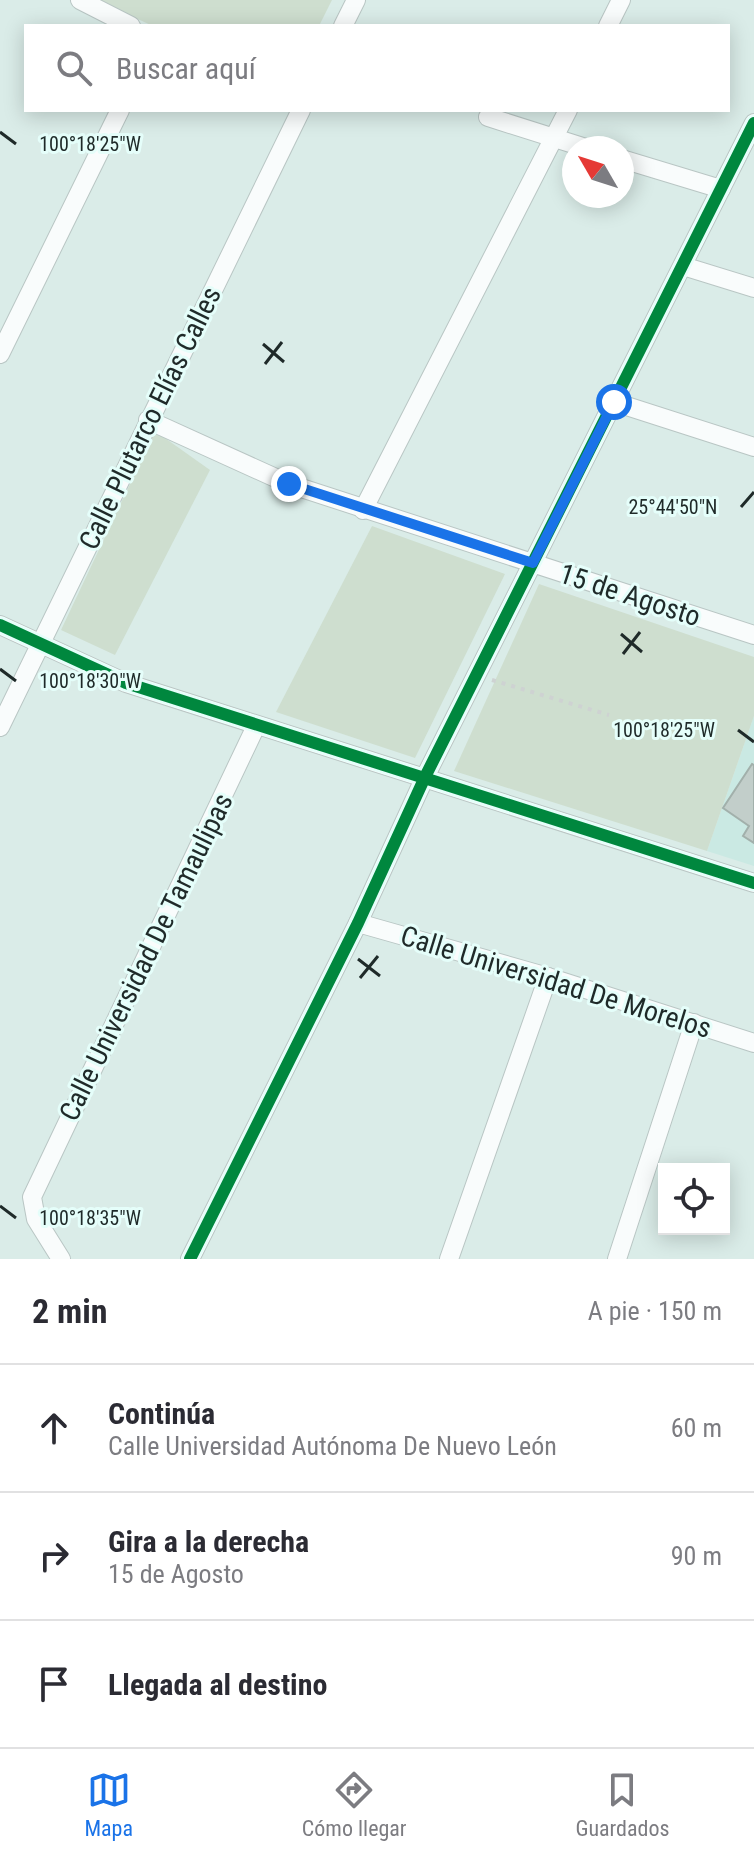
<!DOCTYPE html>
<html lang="es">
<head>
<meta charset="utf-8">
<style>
	:root { --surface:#fff; --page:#f2f2f3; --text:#2b2b33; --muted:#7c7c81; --line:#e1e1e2; --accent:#1a73e8 }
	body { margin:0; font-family:"Roboto Condensed",sans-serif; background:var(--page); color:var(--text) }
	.controls { position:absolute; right:24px; bottom:24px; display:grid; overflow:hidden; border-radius:0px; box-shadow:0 4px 20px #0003 }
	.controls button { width:72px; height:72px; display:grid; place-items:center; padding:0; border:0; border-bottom:2px solid var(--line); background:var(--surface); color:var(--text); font:40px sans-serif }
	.compass { position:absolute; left:562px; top:136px; width:72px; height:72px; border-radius:50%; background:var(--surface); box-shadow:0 4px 20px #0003; rotate:309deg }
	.stop { position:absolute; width:24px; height:24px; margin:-18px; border:6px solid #1a73e8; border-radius:50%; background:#fff }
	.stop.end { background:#1a73e8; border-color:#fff; box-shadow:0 2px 8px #0008 }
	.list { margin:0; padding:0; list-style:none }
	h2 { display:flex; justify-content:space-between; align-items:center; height:104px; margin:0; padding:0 32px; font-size:34px }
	h2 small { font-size:26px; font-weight:400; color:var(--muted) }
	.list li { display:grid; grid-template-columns:52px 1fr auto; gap:24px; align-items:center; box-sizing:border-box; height:128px; padding:0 32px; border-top:2px solid var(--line) }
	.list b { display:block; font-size:30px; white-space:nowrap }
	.list p { margin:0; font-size:26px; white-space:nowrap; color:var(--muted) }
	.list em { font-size:26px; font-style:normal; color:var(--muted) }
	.icon { flex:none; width:44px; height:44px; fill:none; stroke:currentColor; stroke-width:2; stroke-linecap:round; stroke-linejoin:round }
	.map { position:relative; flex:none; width:754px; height:1259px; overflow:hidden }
	.search { position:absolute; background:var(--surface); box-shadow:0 4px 20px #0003; left:24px; right:24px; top:24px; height:88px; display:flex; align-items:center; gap:20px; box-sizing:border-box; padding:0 28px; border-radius:0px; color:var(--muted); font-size:30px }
	.sheet { height:488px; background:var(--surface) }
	nav { display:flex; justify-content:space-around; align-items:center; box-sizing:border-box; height:112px; border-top:2px solid var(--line); background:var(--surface); font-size:22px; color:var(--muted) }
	nav a { display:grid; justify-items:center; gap:4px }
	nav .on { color:var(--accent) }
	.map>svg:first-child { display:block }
	.built { fill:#cae9e3 }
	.green { fill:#cedecf }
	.building { fill:#c2ceca; stroke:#a2b0ab; stroke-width:2 }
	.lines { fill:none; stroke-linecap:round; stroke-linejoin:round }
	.street-casing { stroke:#b9c6c4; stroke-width:20 }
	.path { stroke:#ced2d2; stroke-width:4; stroke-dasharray:4 6; stroke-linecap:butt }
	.street { stroke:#f9fcfc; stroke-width:18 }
	.cycleway-casing { stroke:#e5fefa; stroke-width:17 }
	.cycleway { stroke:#00873e; stroke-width:12 }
	.route { stroke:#1a73e8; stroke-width:10 }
	.ticks { fill:none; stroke:#1f2a29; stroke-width:3 }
	.labels { text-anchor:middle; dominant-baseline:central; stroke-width:6; stroke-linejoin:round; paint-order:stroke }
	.street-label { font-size:28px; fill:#1f2a29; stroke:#e5fefa }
	.ticks-label { font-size:20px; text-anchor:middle; fill:#1f2a29; stroke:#e5fefa; stroke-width:6; stroke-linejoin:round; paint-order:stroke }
</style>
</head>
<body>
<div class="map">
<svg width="754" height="1259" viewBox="0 0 754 1259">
	<rect width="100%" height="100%" fill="#daece8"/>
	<path class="built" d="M754 716V866L707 851Z"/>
	<g class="green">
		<path d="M96 0H332L319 26H153Z"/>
		<path d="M155 431 210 470 115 655 61 630Z"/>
		<path d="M372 526 505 574 415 758 276 712Z"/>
		<path d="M539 584 754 657V716L707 851 454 771Z"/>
	</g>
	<path class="building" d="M752 764 754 765V843L743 836 749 826 723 808Z"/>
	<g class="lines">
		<g class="street-casing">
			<g id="street">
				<path d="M80 0 131 26"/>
				<path d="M343 26 356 0"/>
				<path d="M608 26 621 0"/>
				<path d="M488 117 586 148"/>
				<path d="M622 159 721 189"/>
				<path d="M683 266 754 288"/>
				<path d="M0 354 120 110"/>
				<path d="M614 402 754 447"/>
				<path d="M148 420 289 484 754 635"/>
				<path d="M363 510 568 110"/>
				<path d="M0 625 126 683 754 883"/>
				<path d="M0 727 301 110"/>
				<path d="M358 923 548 977 754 1043"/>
				<path d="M61 1259 36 1219 32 1197 256 726"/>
				<path d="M190 1259 358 923 425 777 754 123"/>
				<path d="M449 1259 548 977"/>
				<path d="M617 1259 694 1023"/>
			</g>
		</g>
		<path class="path" d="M492 680 609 715"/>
		<use href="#street" class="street"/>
		<g class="cycleway-casing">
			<g id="cycleway">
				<path d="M0 625 126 683 754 883"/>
				<path d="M190 1259 358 923 425 777 754 123"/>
			</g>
		</g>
		<use href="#cycleway" class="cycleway"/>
	</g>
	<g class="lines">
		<path class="route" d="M289 484 533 563 614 402"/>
	</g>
	<path class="ticks" d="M0 132 16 144M263 344 284 362M265 364 282 342M741 507 754 492M621 634 642 652M623 654 640 632M0 669 16 681M738 730 754 742M358 959 380 976M360 978 378 956M0 1206 16 1218"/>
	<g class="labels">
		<g class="street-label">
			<text transform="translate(150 418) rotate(-64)">Calle Plutarco Elías Calles</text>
			<text transform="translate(630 595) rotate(18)">15 de Agosto</text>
			<text transform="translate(146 957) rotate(-64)">Calle Universidad De Tamaulipas</text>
			<text transform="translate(556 982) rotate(17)">Calle Universidad De Morelos</text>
		</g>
	</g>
	<g class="ticks-label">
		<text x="90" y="151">100°18'25"W</text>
		<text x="673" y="514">25°44'50"N</text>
		<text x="90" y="688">100°18'30"W</text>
		<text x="664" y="737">100°18'25"W</text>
		<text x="90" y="1225">100°18'35"W</text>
	</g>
</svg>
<div class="controls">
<button><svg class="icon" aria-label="locate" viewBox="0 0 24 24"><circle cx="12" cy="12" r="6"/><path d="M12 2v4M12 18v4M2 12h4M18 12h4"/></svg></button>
</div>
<svg class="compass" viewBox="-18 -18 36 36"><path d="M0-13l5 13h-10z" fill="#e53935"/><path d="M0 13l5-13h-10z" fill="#7c7c81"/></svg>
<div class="stop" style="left:614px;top:402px"></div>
<div class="stop end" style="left:289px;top:484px"></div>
<div class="search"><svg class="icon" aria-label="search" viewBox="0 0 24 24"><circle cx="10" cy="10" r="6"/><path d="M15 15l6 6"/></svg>Buscar aquí</div>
</div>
<section class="sheet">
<h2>2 min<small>A pie · 150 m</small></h2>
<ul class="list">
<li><svg class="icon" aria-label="ahead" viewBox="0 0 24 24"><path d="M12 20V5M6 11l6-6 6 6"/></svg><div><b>Continúa</b><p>Calle Universidad Autónoma De Nuevo León</p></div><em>60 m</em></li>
<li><svg class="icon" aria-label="right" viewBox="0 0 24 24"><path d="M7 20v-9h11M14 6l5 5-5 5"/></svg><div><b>Gira a la derecha</b><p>15 de Agosto</p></div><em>90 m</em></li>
<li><svg class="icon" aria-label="arrive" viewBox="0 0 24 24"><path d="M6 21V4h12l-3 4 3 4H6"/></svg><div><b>Llegada al destino</b></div></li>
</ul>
</section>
<nav>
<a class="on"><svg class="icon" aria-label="map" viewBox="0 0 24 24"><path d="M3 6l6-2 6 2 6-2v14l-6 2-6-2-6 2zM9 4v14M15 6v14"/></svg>Mapa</a>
<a><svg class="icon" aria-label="directions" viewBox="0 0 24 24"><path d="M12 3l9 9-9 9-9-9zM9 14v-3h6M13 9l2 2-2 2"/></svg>Cómo llegar</a>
<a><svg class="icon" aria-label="saved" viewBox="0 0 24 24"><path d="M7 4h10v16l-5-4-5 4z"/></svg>Guardados</a>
</nav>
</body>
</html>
